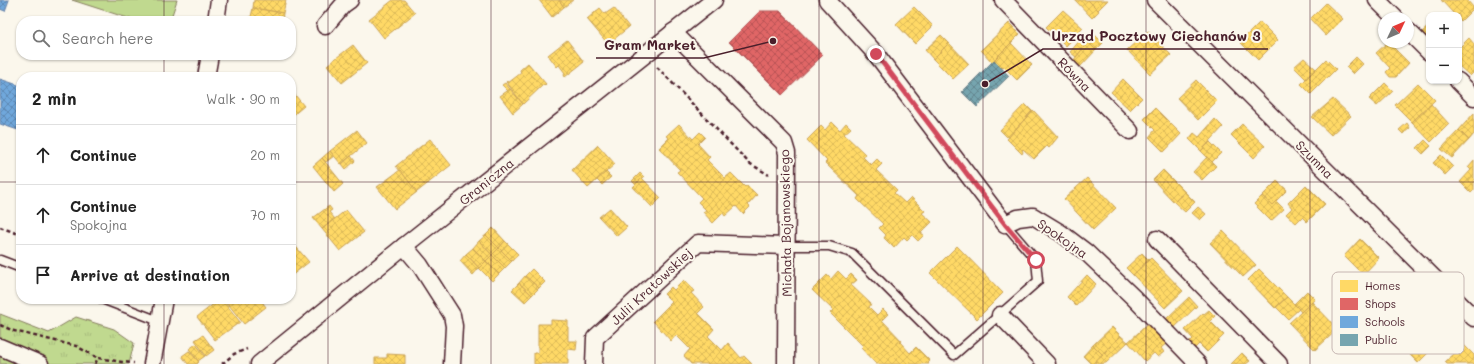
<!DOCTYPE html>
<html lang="en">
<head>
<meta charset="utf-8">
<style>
	:root { --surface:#fff; --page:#f2f2f2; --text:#222; --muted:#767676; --line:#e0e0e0 }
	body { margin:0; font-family:Mali,sans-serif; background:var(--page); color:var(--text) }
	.controls { position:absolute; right:12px; top:12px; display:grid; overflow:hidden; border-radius:8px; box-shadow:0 1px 3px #0004 }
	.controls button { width:36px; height:36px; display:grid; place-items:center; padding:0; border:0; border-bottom:1px solid var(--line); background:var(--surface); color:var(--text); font:20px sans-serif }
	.compass { position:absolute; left:1378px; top:12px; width:36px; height:36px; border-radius:50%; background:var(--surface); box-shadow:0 1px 3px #0004; rotate:46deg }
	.stop { position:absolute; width:12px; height:12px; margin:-9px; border:3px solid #d1495b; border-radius:50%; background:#fff }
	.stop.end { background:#d1495b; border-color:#fff; box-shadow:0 1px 4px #0008 }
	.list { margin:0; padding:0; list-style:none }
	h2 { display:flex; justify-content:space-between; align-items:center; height:52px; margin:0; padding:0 16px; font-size:17px }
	h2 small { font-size:13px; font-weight:400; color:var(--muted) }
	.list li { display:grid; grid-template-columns:26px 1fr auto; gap:12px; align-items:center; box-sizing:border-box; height:60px; padding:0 16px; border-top:1px solid var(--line) }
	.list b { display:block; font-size:15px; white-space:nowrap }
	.list p { margin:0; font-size:13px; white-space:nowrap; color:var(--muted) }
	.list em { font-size:13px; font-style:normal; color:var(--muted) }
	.icon { flex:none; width:22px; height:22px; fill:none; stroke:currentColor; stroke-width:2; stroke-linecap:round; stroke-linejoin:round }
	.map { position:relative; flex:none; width:1474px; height:364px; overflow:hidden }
	.search { position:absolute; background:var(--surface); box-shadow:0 1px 3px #0004; left:16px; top:16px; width:280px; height:44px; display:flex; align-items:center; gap:10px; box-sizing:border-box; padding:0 14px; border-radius:16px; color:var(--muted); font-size:15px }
	.panel { position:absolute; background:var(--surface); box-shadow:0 1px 3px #0004; left:16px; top:72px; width:280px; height:232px; border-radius:16px }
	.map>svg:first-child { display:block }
	.grass { fill:url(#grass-tufts); stroke:#857c5d }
	.pitch { fill:#c0d98f; stroke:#857c5d }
	.homes { fill:url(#homes-cross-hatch); stroke:#c9a154 }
	.shops { fill:url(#shops-cross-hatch); stroke:#b35154 }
	.schools { fill:url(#schools-cross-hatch); stroke:#647fa7 }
	.public { fill:url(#public-cross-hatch); stroke:#697d87 }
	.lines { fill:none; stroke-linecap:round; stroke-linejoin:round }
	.service-casing { stroke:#4a1f2b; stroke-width:11 }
	.minor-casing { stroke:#4a1f2b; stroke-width:19 }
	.path { stroke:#4a1f2b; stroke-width:2.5; stroke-dasharray:4 3; stroke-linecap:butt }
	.service { stroke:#fbf7ec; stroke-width:8 }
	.minor { stroke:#fbf7ec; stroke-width:16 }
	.route { stroke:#d1495b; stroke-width:5 }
	.grid { fill:none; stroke:#4a1f2b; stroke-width:1; stroke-opacity:0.55 }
	.labels { text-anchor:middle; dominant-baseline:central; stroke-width:4; stroke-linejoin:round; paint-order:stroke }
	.street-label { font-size:13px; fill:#4a1f2b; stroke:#fbf7ec }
	.key { fill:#fbf7ec; stroke:#c6b6b2; stroke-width:1 }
	.key-label { font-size:11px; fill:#4a1f2b }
	.leader { fill:none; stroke:#4a1f2b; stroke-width:1.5 }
	.callout-dot { fill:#4a1f2b; stroke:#fbf7ec; stroke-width:1.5 }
	.callout-label { font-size:14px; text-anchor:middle; font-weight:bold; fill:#4a1f2b; stroke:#fbf7ec; stroke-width:4; stroke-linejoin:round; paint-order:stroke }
</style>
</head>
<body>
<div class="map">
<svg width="1474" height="364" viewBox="0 0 1474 364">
	<defs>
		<pattern id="grass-tufts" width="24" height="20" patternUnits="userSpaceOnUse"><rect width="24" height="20" fill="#c0d98f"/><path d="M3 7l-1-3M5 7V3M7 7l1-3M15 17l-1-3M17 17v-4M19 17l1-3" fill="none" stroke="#a6ba7c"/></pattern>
		<pattern id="homes-cross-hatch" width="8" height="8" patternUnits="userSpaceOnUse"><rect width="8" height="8" fill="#ffd966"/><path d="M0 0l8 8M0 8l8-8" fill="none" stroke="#dcba59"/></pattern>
		<pattern id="shops-cross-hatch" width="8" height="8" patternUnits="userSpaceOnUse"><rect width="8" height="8" fill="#e06666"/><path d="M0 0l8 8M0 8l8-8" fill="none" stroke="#b85354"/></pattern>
		<pattern id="schools-cross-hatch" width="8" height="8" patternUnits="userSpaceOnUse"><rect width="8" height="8" fill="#6fa8dc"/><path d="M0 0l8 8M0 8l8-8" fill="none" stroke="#5d88b3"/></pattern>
		<pattern id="public-cross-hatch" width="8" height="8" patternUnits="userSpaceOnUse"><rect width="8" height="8" fill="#76a5af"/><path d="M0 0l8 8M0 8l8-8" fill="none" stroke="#63868f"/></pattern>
	</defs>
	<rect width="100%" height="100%" fill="#fbf7ec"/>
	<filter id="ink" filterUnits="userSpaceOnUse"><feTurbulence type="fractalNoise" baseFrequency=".025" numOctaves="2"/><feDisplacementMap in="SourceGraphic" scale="8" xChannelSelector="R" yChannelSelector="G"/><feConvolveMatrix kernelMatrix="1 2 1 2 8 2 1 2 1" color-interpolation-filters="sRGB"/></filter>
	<g filter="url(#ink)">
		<path class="grass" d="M0 314 49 333 76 317 114 329 134 343 129 364H0Z"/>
		<path class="pitch" d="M72 0H177L170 21H137Z"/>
		<g class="homes">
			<path d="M254 0H286L283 13 253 8Z"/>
			<path d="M393 0H404L415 13 384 38 369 19Z"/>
			<path d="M539 0H559L564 7 552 17Z"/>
			<path d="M559 0H573L564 7Z"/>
			<path d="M1075 0H1088L1099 11 1092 18Z"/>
			<path d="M1088 0H1108L1098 10Z"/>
			<path d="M1441 0H1467L1474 8 1461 21 1459 19V15H1455Z"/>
			<path d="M1326 3 1343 19 1326 36 1310 19Z"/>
			<path d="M914 7 933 26 915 44 896 24Z"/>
			<path d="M253 8 283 13 282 21H250Z"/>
			<path d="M600 8 605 14 614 8 629 27 608 44 587 19Z"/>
			<path d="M1063 10 1083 28 1066 46 1046 27Z"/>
			<path d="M1260 22 1278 40 1258 60 1240 42Z"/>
			<path d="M1009 23 1020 34 992 62 981 50Z"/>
			<path d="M1429 26V40L1422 32Z"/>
			<path d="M1148 31 1171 55 1150 74 1127 50Z"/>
			<path d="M941 35 949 43 933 59 925 50Z"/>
			<path d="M1095 35 1103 43 1096 50 1088 42Z"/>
			<path d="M1469 38 1474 44V72L1470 76 1459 66V48Z"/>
			<path d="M1081 39 1086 45 1076 57 1070 52Z"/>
			<path d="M567 40 584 62 565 77 564 75 565 73 559 65 557 67 548 55Z"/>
			<path d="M1088 42 1096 50 1079 68 1073 61Z"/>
			<path d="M1388 42 1409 63 1396 77H1390L1386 72 1390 68 1376 53Z"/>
			<path d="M949 43 969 64 953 79 933 59Z"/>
			<path d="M1011 43 1032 65 1017 80 1003 66 1001 68 994 60Z"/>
			<path d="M353 45 367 63 342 83 327 65Z"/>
			<path d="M1356 57 1363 64 1353 74 1346 67Z"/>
			<path d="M1304 58 1316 69 1306 79 1294 67Z"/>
			<path d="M1326 59 1336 69 1311 94 1301 84Z"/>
			<path d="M528 63 546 84 545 85 544 84 523 104 506 82 507 81 508 83 521 73 520 70Z"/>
			<path d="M1123 79 1142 98 1130 110 1111 92Z"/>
			<path d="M1196 80 1217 101 1198 120 1177 98Z"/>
			<path d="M505 83 510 89 508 91 502 85Z"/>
			<path d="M1385 83 1393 91 1377 106 1369 99Z"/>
			<path d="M1418 83 1435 100 1412 122 1395 105Z"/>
			<path d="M510 89 523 104 513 113 500 96Z"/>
			<path d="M291 90 304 106 291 117Z"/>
			<path d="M1333 99 1351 116 1331 135 1312 117Z"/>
			<path d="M1025 104 1032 111 1008 138 1000 130Z"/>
			<path d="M1431 104 1449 124 1431 142 1412 122Z"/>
			<path d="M1155 108 1181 134 1164 152 1149 137 1155 130 1144 119Z"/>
			<path d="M1033 110 1058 137 1049 148 1047 146 1034 159 1023 149 1022 150 1023 152 1022 154 1007 139Z"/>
			<path d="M1474 113V134L1469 140 1459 130Z"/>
			<path d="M1215 119 1223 127 1201 151 1189 139 1194 133 1199 137Z"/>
			<path d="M832 122 840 130 846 123 851 128 844 134 865 154 863 157 871 165 877 159 882 164 876 170 897 190 894 193 905 203 911 197 925 211 922 213 932 222 921 233 924 235 918 241 912 235 907 240 904 237 894 248 884 238 886 235 879 228 883 224 857 199 859 196 825 163 827 161 807 140 821 126 825 130Z"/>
			<path d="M1407 123 1410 128 1403 134 1399 130Z"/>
			<path d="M679 124 693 139 700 132 705 137 698 144 710 157 707 160 725 178 731 173 745 187 747 185 757 195 748 205 750 207 743 214 736 206 725 216 723 213 713 223 703 212 706 210 698 202 702 198 677 172 680 170 659 148 669 138 666 136Z"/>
			<path d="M1242 124 1265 146 1254 158 1231 135Z"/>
			<path d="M357 130 367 143 341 164 330 151Z"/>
			<path d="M1459 130 1469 140 1452 158 1441 149Z"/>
			<path d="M430 139 451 165 417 192 396 166Z"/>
			<path d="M1425 140 1431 146 1423 154 1417 148Z"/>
			<path d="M1210 142 1221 153 1212 162 1201 151Z"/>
			<path d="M598 145 615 164 588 188 572 170Z"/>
			<path d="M330 151 334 156 326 162 322 158Z"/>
			<path d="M1441 155 1453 167 1445 175 1433 163Z"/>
			<path d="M351 156 355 161 346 169 342 164Z"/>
			<path d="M1207 157 1216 166 1202 180 1193 172Z"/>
			<path d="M322 158 343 184 334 192 313 166Z"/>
			<path d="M1474 160V190L1471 193 1460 182 1471 170 1468 167Z"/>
			<path d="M400 170 417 192 395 209 377 187Z"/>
			<path d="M1163 170 1185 192 1174 202 1153 180Z"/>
			<path d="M606 172 611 177 602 185 597 180Z"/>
			<path d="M640 173 644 177 635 184 632 181Z"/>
			<path d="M642 178 661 198 652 207 633 187Z"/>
			<path d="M1087 178 1116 208 1093 230 1064 199Z"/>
			<path d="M1277 181 1287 190 1272 205 1262 196Z"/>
			<path d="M1306 185 1325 204 1307 222 1302 217 1296 223 1286 214 1292 208 1288 203Z"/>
			<path d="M1185 192 1195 202 1185 212 1174 202Z"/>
			<path d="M1262 196 1272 205 1276 201 1284 209 1271 221 1254 204Z"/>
			<path d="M329 206 332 210 329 212 335 219 322 229 313 218Z"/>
			<path d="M1198 207 1206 214 1200 220 1192 213Z"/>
			<path d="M610 208 627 227 617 236 599 217Z"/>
			<path d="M346 210 364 232 340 251 322 229Z"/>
			<path d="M493 228 505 241 499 248 486 235Z"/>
			<path d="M1223 231 1256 265 1243 277 1210 243Z"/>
			<path d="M486 235 499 248 492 255 479 241Z"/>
			<path d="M1360 239 1379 258 1363 275 1344 256Z"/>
			<path d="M291 241 309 262 291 276Z"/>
			<path d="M479 241 492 255 486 261 473 248Z"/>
			<path d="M505 241 518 254 512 261 499 248Z"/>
			<path d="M957 246 1003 293 977 319 930 273Z"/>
			<path d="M473 248 486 261 479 268 466 254Z"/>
			<path d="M499 248 512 261 505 268 492 255Z"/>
			<path d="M1142 253 1149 260 1133 275 1126 268Z"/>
			<path d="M466 254 479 268 473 275 460 261Z"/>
			<path d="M492 255 505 268 499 274 486 261Z"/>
			<path d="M1151 258 1183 291 1165 308 1133 275Z"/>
			<path d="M486 261 499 274 492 281 479 268Z"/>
			<path d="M532 269 545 282 539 288 525 276Z"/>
			<path d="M1259 269 1287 297 1275 308 1248 280Z"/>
			<path d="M838 271 846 279 851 274 857 280 851 285 871 304 869 307 877 315 883 309 888 314 882 320 902 341 900 342 910 353 916 347 930 361 928 363 929 364H876L861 348 863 346 830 313 833 310 812 290 827 275 831 279Z"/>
			<path d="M1087 275 1096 284 1076 306 1067 297Z"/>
			<path d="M525 276 539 288 532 295 519 283Z"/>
			<path d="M684 280 694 291 691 293 704 307 698 313 714 329 708 336 722 350 728 343 741 358 744 356 752 364H691L684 356 690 349 676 335 671 341 653 321 672 302 664 294 671 287 674 290Z"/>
			<path d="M519 283 532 295 525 302 512 290Z"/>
			<path d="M1307 291 1315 299 1301 312 1294 304Z"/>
			<path d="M1189 297 1197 306 1173 329 1165 320Z"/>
			<path d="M1287 297 1299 309 1288 319 1276 307Z"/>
			<path d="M220 299H222L240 322 215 340 197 317Z"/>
			<path d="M227 299H260L266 307 244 324 225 300Z"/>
			<path d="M1312 302 1338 329 1315 350 1289 323Z"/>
			<path d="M1209 310 1215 316 1210 321 1224 335 1207 352 1199 344 1195 348 1189 343 1193 339 1185 330 1203 313 1204 314Z"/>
			<path d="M551 320 568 321V341H577L576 350 568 349V364H534V353H538V324H551Z"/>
			<path d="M1150 322 1168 342 1161 348 1164 352 1158 357 1154 353 1145 361 1128 342Z"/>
			<path d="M1112 327 1121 336 1103 355 1093 345Z"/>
			<path d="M203 335 214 350 206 356 195 340Z"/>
			<path d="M1121 336 1128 342 1106 363 1097 364 1095 362Z"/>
			<path d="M196 344 205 356 198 361 189 349Z"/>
			<path d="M1421 344 1429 352 1418 363 1410 355Z"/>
			<path d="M1093 345 1103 355 1093 364H1091L1083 356Z"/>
			<path d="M1464 345 1474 355V364H1447L1445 362Z"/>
			<path d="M189 351 199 362 197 364H188L182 356Z"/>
			<path d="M1242 353 1250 361 1246 364H1231Z"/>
			<path d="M387 354 405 355V364H375V358H387Z"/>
		</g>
		<path class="shops" d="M760 11H780L823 55 782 95 729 42Z"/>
		<g class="schools">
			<path d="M0 0H9L5 11 0 9Z"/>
			<path d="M0 79 21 86V131L0 124Z"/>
		</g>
		<path class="public" d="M994 60 1009 76 977 107 962 92Z"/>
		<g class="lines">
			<g class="service-casing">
				<g id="service">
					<path d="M786 246H829L852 253 954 355 1038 281 1036 260 1005 224"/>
					<path d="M0 260 21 268"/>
					<path d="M102 299 159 321"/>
				</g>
			</g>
			<g class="minor-casing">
				<g id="minor">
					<path d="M827 0 876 54 1005 224 1018 218 1033 216 1061 233 1086 252 1134 298 1198 364"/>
					<path d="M1003 0 1130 131"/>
					<path d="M1155 0 1474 318"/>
					<path d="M1377 0 1395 18"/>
					<path d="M216 21 219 0"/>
					<path d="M325 26 343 5 350 0"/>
					<path d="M1408 31 1429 52"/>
					<path d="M673 32 784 143 787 153 786 364"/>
					<path d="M206 77 210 55"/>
					<path d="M1458 81 1474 97"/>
					<path d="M1157 239 1279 364"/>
					<path d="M404 246 420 265 452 315 454 326 452 364"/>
					<path d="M1000 315 1047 364"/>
					<path d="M0 347 40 364"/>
					<path d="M152 364 164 299"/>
					<path d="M259 364 404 246 714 0"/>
					<path d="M594 364 595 338 698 243 786 246"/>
				</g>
			</g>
			<g class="path">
				<path d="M657 67 749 163 769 175"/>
				<path d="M0 227 21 235"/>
				<path d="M0 325 14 331 76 346 98 358"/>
				<path d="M95 364 98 358 122 362 134 363"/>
				<path d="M222 364 234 354 247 349"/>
			</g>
			<use href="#service" class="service"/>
			<use href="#minor" class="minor"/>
		</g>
	</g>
	<g class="lines" filter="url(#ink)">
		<path class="route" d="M876 54 1005 224 1036 260"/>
	</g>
	<path class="grid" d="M164 0V21M328 0V364M491 0V364M655 0V364M819 0V364M983 0V364M1146 0V364M1310 0V364M164 55V77M0 182H21M291 182H1474M164 299V364"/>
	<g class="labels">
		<g class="street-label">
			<text transform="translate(1075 74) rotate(46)">Równa</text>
			<text transform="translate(1315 159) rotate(45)">Szumna</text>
			<text transform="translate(486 181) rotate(-39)">Graniczna</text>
			<text transform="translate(785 223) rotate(-91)">Michała Bojanowskiego</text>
			<text transform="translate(1063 238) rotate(35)">Spokojna</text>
			<text transform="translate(651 286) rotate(-43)">Julii Kratowskiej</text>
		</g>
	</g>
	<rect x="1332" y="272" width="132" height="82" rx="6" class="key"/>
	<rect x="1340" y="280" width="18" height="12" fill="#ffd966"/>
	<rect x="1340" y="298" width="18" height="12" fill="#e06666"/>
	<rect x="1340" y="316" width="18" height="12" fill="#6fa8dc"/>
	<rect x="1340" y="334" width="18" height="12" fill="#76a5af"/>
	<g class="key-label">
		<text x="1365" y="290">Homes</text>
		<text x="1365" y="308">Shops</text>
		<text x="1365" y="326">Schools</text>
		<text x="1365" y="344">Public</text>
	</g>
	<path class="leader" d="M985 84L1043 49H1268M773 41L704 58H596"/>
	<g class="callout-dot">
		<circle cx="985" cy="84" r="4"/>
		<circle cx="773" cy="41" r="4"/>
	</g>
	<g class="callout-label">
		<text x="1156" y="41">Urząd Pocztowy Ciechanów 3</text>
		<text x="650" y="50">Gram Market</text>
	</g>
</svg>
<div class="controls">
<button>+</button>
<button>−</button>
</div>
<svg class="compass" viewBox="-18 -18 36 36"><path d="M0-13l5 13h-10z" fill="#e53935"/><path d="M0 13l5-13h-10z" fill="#767676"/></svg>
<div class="stop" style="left:1036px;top:260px"></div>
<div class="stop end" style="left:876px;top:54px"></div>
<div class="search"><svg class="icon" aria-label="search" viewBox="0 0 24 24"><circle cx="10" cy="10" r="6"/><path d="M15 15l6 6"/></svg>Search here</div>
<section class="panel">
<h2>2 min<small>Walk · 90 m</small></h2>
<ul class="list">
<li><svg class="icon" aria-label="ahead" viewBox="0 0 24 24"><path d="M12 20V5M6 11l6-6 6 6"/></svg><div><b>Continue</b></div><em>20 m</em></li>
<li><svg class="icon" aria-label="ahead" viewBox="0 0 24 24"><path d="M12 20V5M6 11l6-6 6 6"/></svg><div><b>Continue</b><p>Spokojna</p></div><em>70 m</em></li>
<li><svg class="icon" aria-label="arrive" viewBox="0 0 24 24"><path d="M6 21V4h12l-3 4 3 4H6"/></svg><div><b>Arrive at destination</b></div></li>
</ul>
</section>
</div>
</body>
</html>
